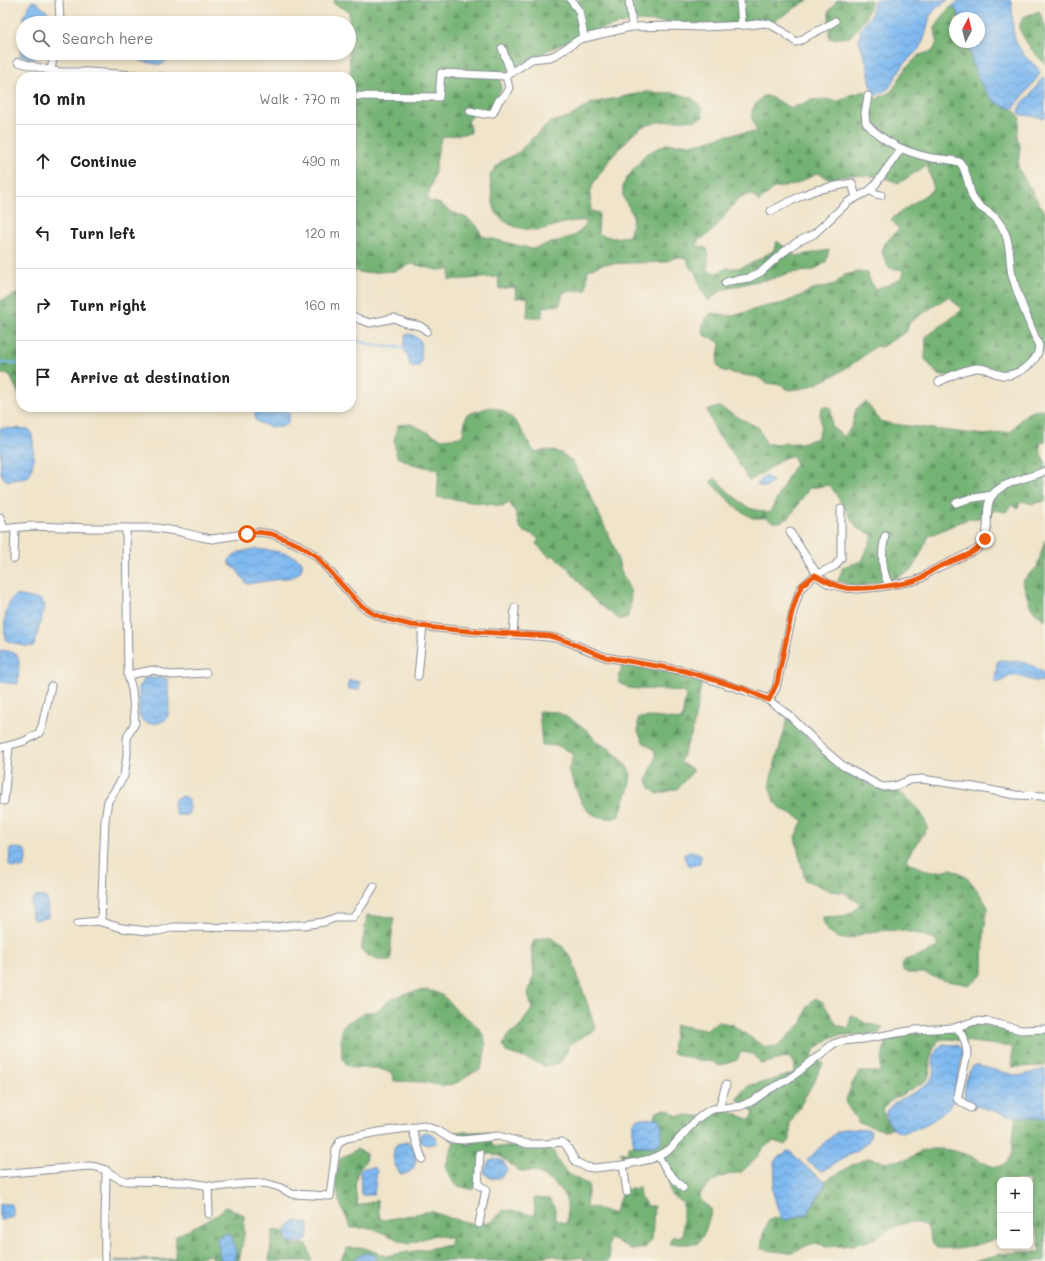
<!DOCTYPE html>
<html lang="en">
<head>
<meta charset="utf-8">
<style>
	:root { --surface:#fff; --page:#f6f6f6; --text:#202124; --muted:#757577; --line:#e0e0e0 }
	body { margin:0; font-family:Mali,sans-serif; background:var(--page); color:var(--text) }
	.controls { position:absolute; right:12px; bottom:12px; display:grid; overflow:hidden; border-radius:8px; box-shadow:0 2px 6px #0003 }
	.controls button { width:36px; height:36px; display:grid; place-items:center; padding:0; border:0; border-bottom:1px solid var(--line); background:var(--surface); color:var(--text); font:20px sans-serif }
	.compass { position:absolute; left:949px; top:12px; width:36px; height:36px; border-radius:50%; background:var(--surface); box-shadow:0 2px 6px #0003; rotate:7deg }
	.stop { position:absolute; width:12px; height:12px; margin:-9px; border:3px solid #ea580c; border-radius:50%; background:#fff }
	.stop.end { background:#ea580c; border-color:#fff; box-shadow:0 1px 4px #0008 }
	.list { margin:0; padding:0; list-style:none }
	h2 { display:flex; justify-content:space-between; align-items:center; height:52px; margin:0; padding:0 16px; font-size:17px }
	h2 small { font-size:13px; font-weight:400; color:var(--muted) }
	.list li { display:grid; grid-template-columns:26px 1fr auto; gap:12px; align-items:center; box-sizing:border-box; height:72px; padding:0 16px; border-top:1px solid var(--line) }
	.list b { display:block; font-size:15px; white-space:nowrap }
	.list em { font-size:13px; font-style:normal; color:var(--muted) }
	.icon { flex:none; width:22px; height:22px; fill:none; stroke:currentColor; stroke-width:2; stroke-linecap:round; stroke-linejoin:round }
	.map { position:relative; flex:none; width:1045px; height:1261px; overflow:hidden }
	.search { position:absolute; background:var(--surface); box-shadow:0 2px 6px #0003; left:16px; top:16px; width:340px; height:44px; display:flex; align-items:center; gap:10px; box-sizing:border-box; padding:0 14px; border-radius:22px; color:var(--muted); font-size:15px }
	.panel { position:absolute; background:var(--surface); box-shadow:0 2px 6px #0003; left:16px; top:72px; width:340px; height:340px; border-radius:16px }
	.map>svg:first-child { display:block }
	.forest { fill:url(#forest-firs); stroke:#487169 }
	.water { fill:url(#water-waves); stroke:#4d74a7 }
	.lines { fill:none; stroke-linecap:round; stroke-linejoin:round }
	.stream { stroke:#7fb9f0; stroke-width:2.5 }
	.minor-casing { stroke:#868a94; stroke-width:9 }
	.minor { stroke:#fff; stroke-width:7 }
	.route { stroke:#ea580c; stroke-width:5 }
</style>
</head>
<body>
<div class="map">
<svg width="1045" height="1261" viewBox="0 0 1045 1261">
	<defs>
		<pattern id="forest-firs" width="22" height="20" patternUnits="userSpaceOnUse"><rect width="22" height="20" fill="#74b374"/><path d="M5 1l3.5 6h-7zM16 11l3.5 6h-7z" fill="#5e9262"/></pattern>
		<pattern id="water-waves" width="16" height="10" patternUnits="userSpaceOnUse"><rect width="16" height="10" fill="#7fb9f0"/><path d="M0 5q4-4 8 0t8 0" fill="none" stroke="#6797c6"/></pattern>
	</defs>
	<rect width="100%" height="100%" fill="#f7f3e8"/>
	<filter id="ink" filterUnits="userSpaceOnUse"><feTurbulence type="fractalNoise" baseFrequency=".025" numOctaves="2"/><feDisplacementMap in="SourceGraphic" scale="8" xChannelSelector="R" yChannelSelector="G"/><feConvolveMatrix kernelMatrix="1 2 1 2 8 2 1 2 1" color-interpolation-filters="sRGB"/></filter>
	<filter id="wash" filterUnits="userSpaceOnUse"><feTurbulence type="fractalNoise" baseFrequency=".012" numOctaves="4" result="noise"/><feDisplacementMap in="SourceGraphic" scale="16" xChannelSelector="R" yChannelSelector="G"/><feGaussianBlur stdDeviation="0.9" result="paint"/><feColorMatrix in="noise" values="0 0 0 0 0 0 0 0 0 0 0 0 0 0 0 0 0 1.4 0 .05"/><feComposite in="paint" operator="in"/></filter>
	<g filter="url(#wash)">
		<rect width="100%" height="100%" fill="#f0e4c9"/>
		<g class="forest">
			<path d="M334 0H808L779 18 774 23 716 24 633 21 604 28 575 37 511 69 500 80 501 90 489 109 477 112 468 121 471 133 442 137C437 149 437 162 434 175 432 183 429 191 427 200L440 204 452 212 467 218 477 226 482 236 532 249 574 236 579 232 586 224V221C569 220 559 225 543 229 529 232 504 227 496 212 492 204 491 185 490 175L499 163 519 152 529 141 551 122 571 116 592 103 646 92 675 93 690 97 697 102 702 109 703 117 693 121 682 120 658 122 642 127 633 134 610 159 593 184 590 195 591 211 599 213 598 234 613 238 629 236 632 224 633 215 623 197V185L627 178 646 154 666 144H693L705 142 722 136 739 133 757 132C750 113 748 112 763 96H768L792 108 811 100 823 99 839 101 851 95 865 91 876 99 892 91 906 68 919 55 933 51 937 42 935 28 948 9 953 6 961 18H955V42H969C971 60 976 77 987 91 991 96 992 100 997 103 1009 110 1011 105 1020 117L1017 138 1020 145 1018 168 1045 213V349L1004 371 978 372 956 376 938 375 925 359 926 337 962 310 949 296 910 322 906 332 881 347 876 346C858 361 833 378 811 386 804 389 796 389 789 390L781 385 768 383 757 377 736 374 721 370 717 364 720 344 718 341 704 335C700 325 705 320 711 313L733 316 766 306 784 303 815 289 835 284 844 275 859 272 867 273 874 289 888 285 903 277V271L900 269H895L888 267 882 252 885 243 899 229 891 219 934 189 927 165 899 183 881 177 852 175 828 179 818 173 794 185 774 188 759 202 753 195H747C743 197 739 199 736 202 724 214 715 234 698 240L697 245 707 249 709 256 707 269 713 273 719 272 727 268H738L752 263 773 251 777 241 796 256 829 250 826 262 814 270 810 271 789 273 771 279 752 282 722 290 709 301 700 287 697 274 690 268 687 259 676 257 665 262 603 264 588 270 586 290 563 292 560 305 543 307 542 317H527L528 297 516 298 515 287 499 289 498 277 449 280 450 269 438 270 412 264 395 271 363 273 351 270V128L353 103 349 53V11L334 4Z"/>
			<path d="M837 0H871L865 19 850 37 829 39V11Z"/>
			<path d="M1039 11 1045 25V64C1033 51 1026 45 1019 27L1023 17Z"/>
			<path d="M21 260V398L9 374H0V301L19 293 20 262Z"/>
			<path d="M866 402 880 421 892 424 984 435 1011 432C1024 415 1024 412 1045 409V441L1040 443 1041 454 1045 462V501L1033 504 1021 501 1018 508 1011 505 1006 512 994 510 990 516 965 520 929 536 913 569 887 582 856 586 838 581 843 567 862 561 873 535 857 528 830 485 809 488 789 518 780 522H773L766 518H752L738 509 710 482 715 478 732 495 749 508 769 513C779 497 785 479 796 464L794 458 790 456 782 459 772 467 749 481 729 448 717 434 707 410 719 407 759 428 766 444 801 443 817 438 821 428 820 412 823 406 831 408 832 427 844 437 852 426 856 409Z"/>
			<path d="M490 407C513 409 524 434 534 452L549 450 561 453 572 461 586 486 614 547 622 574 631 592 630 609 627 618 619 619 593 599 568 568 553 555 550 557 536 544 539 539 532 534 524 532 519 526 516 513 509 502 502 506 437 497 439 470 412 464 397 457 394 441 398 425 411 424 442 439 460 437 463 434 466 415Z"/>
			<path d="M1045 540V621L1031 608 1022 581 1037 567Z"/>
			<path d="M622 665H628L689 676 702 680 692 733 680 762 694 770 677 789 657 794 650 788 647 780 656 756 654 750 643 742 638 731V718L652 717 682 720 686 693 668 690 637 689 629 688 618 682Z"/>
			<path d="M539 711 557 712 572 720 587 730 597 742 610 749 624 762 631 774 629 787 619 816C615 819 609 819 604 818 587 814 583 808 578 793 575 785 571 778 568 770L571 764 573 753 558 746 542 745Z"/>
			<path d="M788 717 834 764 877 788 900 792 920 811 928 827C921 839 911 848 906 861L930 872 952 869 962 874 971 882 980 894 988 907 984 931 983 974 980 977 970 985 942 980 924 973H908L903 970 902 964 905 960 927 953 938 946 935 940C915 930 887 928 865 933 858 935 851 940 844 939 832 938 823 929 823 917 839 916 853 918 860 902L850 898 846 893 831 891 805 880 795 837 803 820 782 809 774 801 769 785Z"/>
			<path d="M367 915 394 918 391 942V961C379 960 369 958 361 950Z"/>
			<path d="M549 936 562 946 572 959 596 1029 567 1046 568 1049 560 1063 543 1066C539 1062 514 1055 506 1052L503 1045 510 1033 518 1029 532 1009 528 994 534 974 531 948 534 941Z"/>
			<path d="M428 990C433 991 438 993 443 996 447 999 450 1003 453 1007 463 1017 482 1025 485 1040 487 1050 483 1061 480 1070L469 1074 465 1078 459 1082 447 1086 437 1085 425 1082 394 1081 392 1073 376 1068H353L346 1064 342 1056 341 1038 342 1028 345 1024 366 1012 378 1011C391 996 409 991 428 990Z"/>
			<path d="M815 998 823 1002 837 1025 849 1028 851 1014 865 1023 883 1027 879 1033 856 1036 844 1035 832 1037 814 1050 812 1058 824 1063 790 1124V1140L786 1145 773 1141 762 1149 756 1159 741 1172 727 1175 715 1180 702 1191 700 1197 703 1202 712 1210 704 1234 697 1244H669L672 1237 683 1236V1203L671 1195 669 1187 671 1173 662 1160C649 1160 629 1164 620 1153L628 1152V1146H655L659 1144V1118L654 1117C654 1112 660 1111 664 1109L669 1110 677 1116 687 1115 705 1117 714 1110H726L751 1120 754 1112 737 1099C748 1081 754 1085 772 1080 780 1078 787 1075 794 1073L795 1065 789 1057 761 1064 754 1054 741 1052 737 1060 719 1066 713 1062 698 1060 672 1053 675 1025 706 1030 717 1022 731 1024 765 1047 778 1046 802 1023 807 1007Z"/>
			<path d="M975 1023C986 1024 996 1028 1007 1030 1019 1032 1032 1032 1045 1031V1066L1012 1067V1047L948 1039 939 1040C934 1047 931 1053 930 1061 929 1068 931 1074 927 1080L889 1102 883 1109 884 1116 892 1129 883 1130 859 1123 845 1102 853 1082 859 1072H880L886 1037 935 1030 957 1032Z"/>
			<path d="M1015 1117 1045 1119V1261H975C999 1253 1015 1251 1040 1252L1039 1241 1035 1227H1030V1180H1000V1238L969 1247 957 1249 937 1248 931 1240 927 1226C903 1215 891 1231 870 1240 856 1246 840 1246 825 1247 814 1238 803 1249 792 1252 783 1254 771 1250 761 1249L763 1234 769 1220 780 1217 781 1218 786 1220 807 1214 826 1185 825 1181 852 1165 868 1158 888 1162 908 1159 920 1152 932 1149H943L955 1151 971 1156 991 1166 997 1167 1007 1163 1012 1153Z"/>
			<path d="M457 1132H488L493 1146 503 1147 552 1146C559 1170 567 1174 589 1185L586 1207 595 1208 614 1214 623 1190 639 1188 640 1197 648 1206H654L652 1240 645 1248 632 1250 624 1245 610 1239C607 1246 610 1253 609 1261H584L583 1257 567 1260 552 1255 518 1261H340L347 1248H365L385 1256 450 1245 451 1238 435 1235 408 1244 372 1228H351L339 1201 335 1180 340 1159 357 1149 366 1154C366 1167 360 1165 357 1174 354 1184 356 1197 358 1206L377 1200 380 1218 384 1220 431 1211 450 1218 475 1224 492 1222 503 1210 521 1212 535 1216 534 1198 549 1199 555 1207V1219L567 1224C567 1216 568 1206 566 1199 562 1188 547 1177 536 1172 531 1170 523 1173 518 1170 506 1162 502 1153 486 1154L480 1162 476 1184 473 1190 455 1185 445 1168Z"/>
			<path d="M226 1207 244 1215V1236L239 1261H214L211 1255 194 1258V1261H114L175 1259 176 1236 215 1216Z"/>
			<path d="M273 1230 284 1232 286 1241 296 1245 307 1244 312 1261H269Z"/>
		</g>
		<g class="water">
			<path d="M874 0H948L937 7 930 16 925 36 919 49 904 64 889 88 877 95H874L871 86 868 67 859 40 861 28 871 15Z"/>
			<path d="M960 0H1010C1015 13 1010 28 1016 41 1018 46 1021 51 1024 55 1029 61 1039 66 1040 74L1014 108C986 108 970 65 969 42H979V18H961L953 5Z"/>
			<path d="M32 1 36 2 49 13 48 23H25L24 21V15C28 11 28 5 32 1Z"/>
			<path d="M23 36V53H43L33 60 21 56 20 49Z"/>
			<path d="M139 53H168L166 61 161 65 141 61 139 58Z"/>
			<path d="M1045 77V118L1021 115 1019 112C1021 98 1028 101 1032 93 1036 87 1039 82 1045 77Z"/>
			<path d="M411 334 420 340C421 349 424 359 418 367L413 368 410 366 408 356 403 348 406 335Z"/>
			<path d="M254 407H289C289 412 291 419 287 423 281 432 263 425 256 421Z"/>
			<path d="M0 428 28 429 31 431C34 442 36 470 27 478L7 481 4 478 1 474Z"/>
			<path d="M765 476 773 481 766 488 757 485Z"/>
			<path d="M256 549C270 551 291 551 302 562 303 570 299 574 293 577L247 584 236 569 229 564V560L239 552Z"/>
			<path d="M16 595 41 600 45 605 34 646C25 648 15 643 7 641L5 639C4 627 4 602 16 595Z"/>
			<path d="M0 650 8 651 17 654 19 662 18 684 0 682Z"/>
			<path d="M1001 660C1018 661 1033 662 1045 675L1043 681C1026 684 1019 667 1001 682H995L997 664 998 661Z"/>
			<path d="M145 678H165L168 680C168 691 170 704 168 715 165 726 142 727 139 715V685L142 684Z"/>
			<path d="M349 680 360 682 359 690 348 689 347 687Z"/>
			<path d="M182 796 189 799V813L187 815H176L174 804 175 799Z"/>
			<path d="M15 848 24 849C27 853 26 861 25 866L22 868 11 867 9 865 10 849Z"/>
			<path d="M690 851 696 852 702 855 699 864 690 866 685 860 684 854Z"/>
			<path d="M35 897H44L47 899 48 917 46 918 35 920 32 918 31 902Z"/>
			<path d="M943 1044 958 1045 963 1051 955 1096C953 1100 952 1104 949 1107 941 1117 908 1138 895 1130 892 1129 891 1126 890 1123 888 1121 886 1118 886 1115 884 1102 924 1092 931 1080 938 1068 926 1057 943 1044Z"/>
			<path d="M975 1065 1019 1076 1045 1069V1119L1008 1115 966 1103C961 1096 967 1069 975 1065Z"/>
			<path d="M639 1118H659C664 1124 662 1137 659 1144L655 1146H636L634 1145C632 1137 631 1121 639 1118Z"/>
			<path d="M844 1129 870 1130 871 1132 868 1142 858 1150 822 1171H820L807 1161 823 1144 837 1132Z"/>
			<path d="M424 1132C431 1133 439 1135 436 1143L427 1145 421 1142 420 1135Z"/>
			<path d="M407 1142C420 1149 419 1175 401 1174 394 1167 390 1153 397 1144Z"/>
			<path d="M787 1151H790C801 1162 811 1173 825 1181L826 1183 807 1214 786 1220 782 1219 780 1217 772 1189 775 1179 774 1162Z"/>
			<path d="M495 1159 503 1161 507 1169C504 1177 499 1179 490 1178L485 1174C484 1167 488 1160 495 1159Z"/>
			<path d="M363 1168H375L377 1171 374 1195H362L361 1194 360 1171Z"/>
			<path d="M0 1204H12L14 1217 0 1220Z"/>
			<path d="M298 1221 308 1223C310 1229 309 1239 303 1242 299 1244 293 1242 289 1242 282 1233 287 1222 298 1221Z"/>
			<path d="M222 1234H229L231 1235 236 1253 234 1261H221L217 1239Z"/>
			<path d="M365 1253 375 1255 377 1261H355L356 1257Z"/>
		</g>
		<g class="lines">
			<g class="stream">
				<path d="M351 338 371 345 405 348"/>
				<path d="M0 363H21"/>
			</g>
		</g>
	</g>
	<g filter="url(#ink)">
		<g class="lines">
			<g class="minor-casing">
				<g id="minor">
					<path d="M59 0 60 23"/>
					<path d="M571 0 579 11 584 37"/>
					<path d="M629 0 632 27"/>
					<path d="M740 0 742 25"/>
					<path d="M502 48 511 73"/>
					<path d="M18 62 48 70 60 72H89L163 77"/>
					<path d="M51 70 54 53"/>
					<path d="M351 96 439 97 441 73 506 76 532 59 550 57 557 54 580 39 631 27 671 26 701 27 749 25 764 23 769 24 782 31 796 42C802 41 805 37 811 34 819 30 827 27 835 21"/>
					<path d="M868 96 865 113 866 123C883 142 907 153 932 158 940 159 951 159 959 162 966 166 969 190 973 198 977 207 986 210 993 216 999 220 1002 227 1005 233 1011 246 1009 261 1012 275 1019 300 1029 323 1039 346 1039 362 1017 377 1002 375 991 374 989 367 976 368 963 370 950 376 939 382"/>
					<path d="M470 111 484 114 493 113 499 100 505 95 509 88 506 76"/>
					<path d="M870 190 876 194 881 195"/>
					<path d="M771 211 803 195 816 190 847 184 852 183 856 197"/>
					<path d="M725 283 729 281 749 278 761 272 781 254 797 242 814 234 848 202 869 191 875 185 901 149"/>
					<path d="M351 315 361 320 370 323 394 318 406 323 420 326 427 331"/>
					<path d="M956 503 968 499 993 495"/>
					<path d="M0 517 4 529"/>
					<path d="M0 529 33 526 89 528H157L181 532 201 537 212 539 257 532 265 533 272 534 299 545 316 556 360 605 374 614 387 619 411 625 436 628 479 632 549 637 561 639 605 657 685 671 764 697 790 716 822 748 843 766 878 785 884 787 895 786 910 780 922 779 974 787 1016 795 1045 796"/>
					<path d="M790 532 817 574"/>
					<path d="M885 536C881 553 881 569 889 585"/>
					<path d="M14 559 15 528"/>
					<path d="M815 575 829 584 845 588 858 589 880 587 913 581 922 578 931 571 976 550C996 537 980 508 994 493 1005 481 1030 478 1045 471"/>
					<path d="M513 635 515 608"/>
					<path d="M128 675 153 670 171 675 206 673"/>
					<path d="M418 676 423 626"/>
					<path d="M769 700 776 688 793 612 800 589 815 575 835 566 841 558V509"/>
					<path d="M0 748 25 741 39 733 42 726 51 686"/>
					<path d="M4 801 9 746"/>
					<path d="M101 922 105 820 108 801 124 776 127 755V740L128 735 135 723 132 690 128 675 126 528"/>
					<path d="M78 923 98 921 122 928 148 931H159L174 927 272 928 291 925H304L324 922 337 917H353L363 904 374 886"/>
					<path d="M957 1028C964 1036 967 1044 967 1055L957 1099 971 1108"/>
					<path d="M719 1108 726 1085"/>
					<path d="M412 1128 422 1159"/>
					<path d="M658 1156 668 1172 683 1188"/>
					<path d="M623 1165 627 1192"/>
					<path d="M0 1174 89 1166C108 1167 110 1177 126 1181L185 1182 217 1187 241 1184 265 1183 279 1187 292 1194 330 1196 336 1149 340 1141 347 1138 378 1132 424 1126 436 1130 451 1139 463 1140 498 1136 528 1144H544L562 1142 566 1145 576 1162 586 1167 594 1168 623 1165 651 1159 670 1149 696 1120 705 1113 713 1109 741 1106 754 1100 768 1090 787 1080 797 1073 833 1044 842 1041 863 1039 915 1030 954 1028 975 1021 990 1022 1021 1030 1045 1029"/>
					<path d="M208 1186 209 1214"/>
					<path d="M479 1224 486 1189 478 1185 480 1154"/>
					<path d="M105 1261C104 1230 106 1200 106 1170"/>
				</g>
			</g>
			<use href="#minor" class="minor"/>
		</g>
	</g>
	<g class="lines" filter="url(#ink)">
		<path class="route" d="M247 534 257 532 272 534 299 545 316 556 360 605 374 614 387 619 411 625 436 628 479 632 549 636 561 639 605 657 685 671 744 689 769 700 777 683 792 612 797 596 802 585 815 575C825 581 834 586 846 588 861 590 908 585 921 578 925 576 928 573 931 571 936 568 942 565 948 563 961 557 979 553 985 539"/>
	</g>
</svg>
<div class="controls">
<button>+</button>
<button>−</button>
</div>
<svg class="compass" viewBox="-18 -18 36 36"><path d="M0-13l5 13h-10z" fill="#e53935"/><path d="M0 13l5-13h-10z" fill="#757577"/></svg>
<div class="stop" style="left:247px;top:534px"></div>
<div class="stop end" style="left:985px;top:539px"></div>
<div class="search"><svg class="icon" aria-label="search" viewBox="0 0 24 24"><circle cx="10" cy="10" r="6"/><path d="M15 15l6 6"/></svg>Search here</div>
<section class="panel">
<h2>10 min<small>Walk · 770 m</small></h2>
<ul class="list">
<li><svg class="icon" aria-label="ahead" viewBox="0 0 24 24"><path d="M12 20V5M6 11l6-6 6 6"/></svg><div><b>Continue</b></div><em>490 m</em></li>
<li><svg class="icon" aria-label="left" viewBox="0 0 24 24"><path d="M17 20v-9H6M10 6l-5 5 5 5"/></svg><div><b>Turn left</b></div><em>120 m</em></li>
<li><svg class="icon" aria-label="right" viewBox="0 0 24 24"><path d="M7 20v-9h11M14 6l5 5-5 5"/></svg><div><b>Turn right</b></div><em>160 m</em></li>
<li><svg class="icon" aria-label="arrive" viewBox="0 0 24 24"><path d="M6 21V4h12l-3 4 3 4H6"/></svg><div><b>Arrive at destination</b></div></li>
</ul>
</section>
</div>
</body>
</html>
